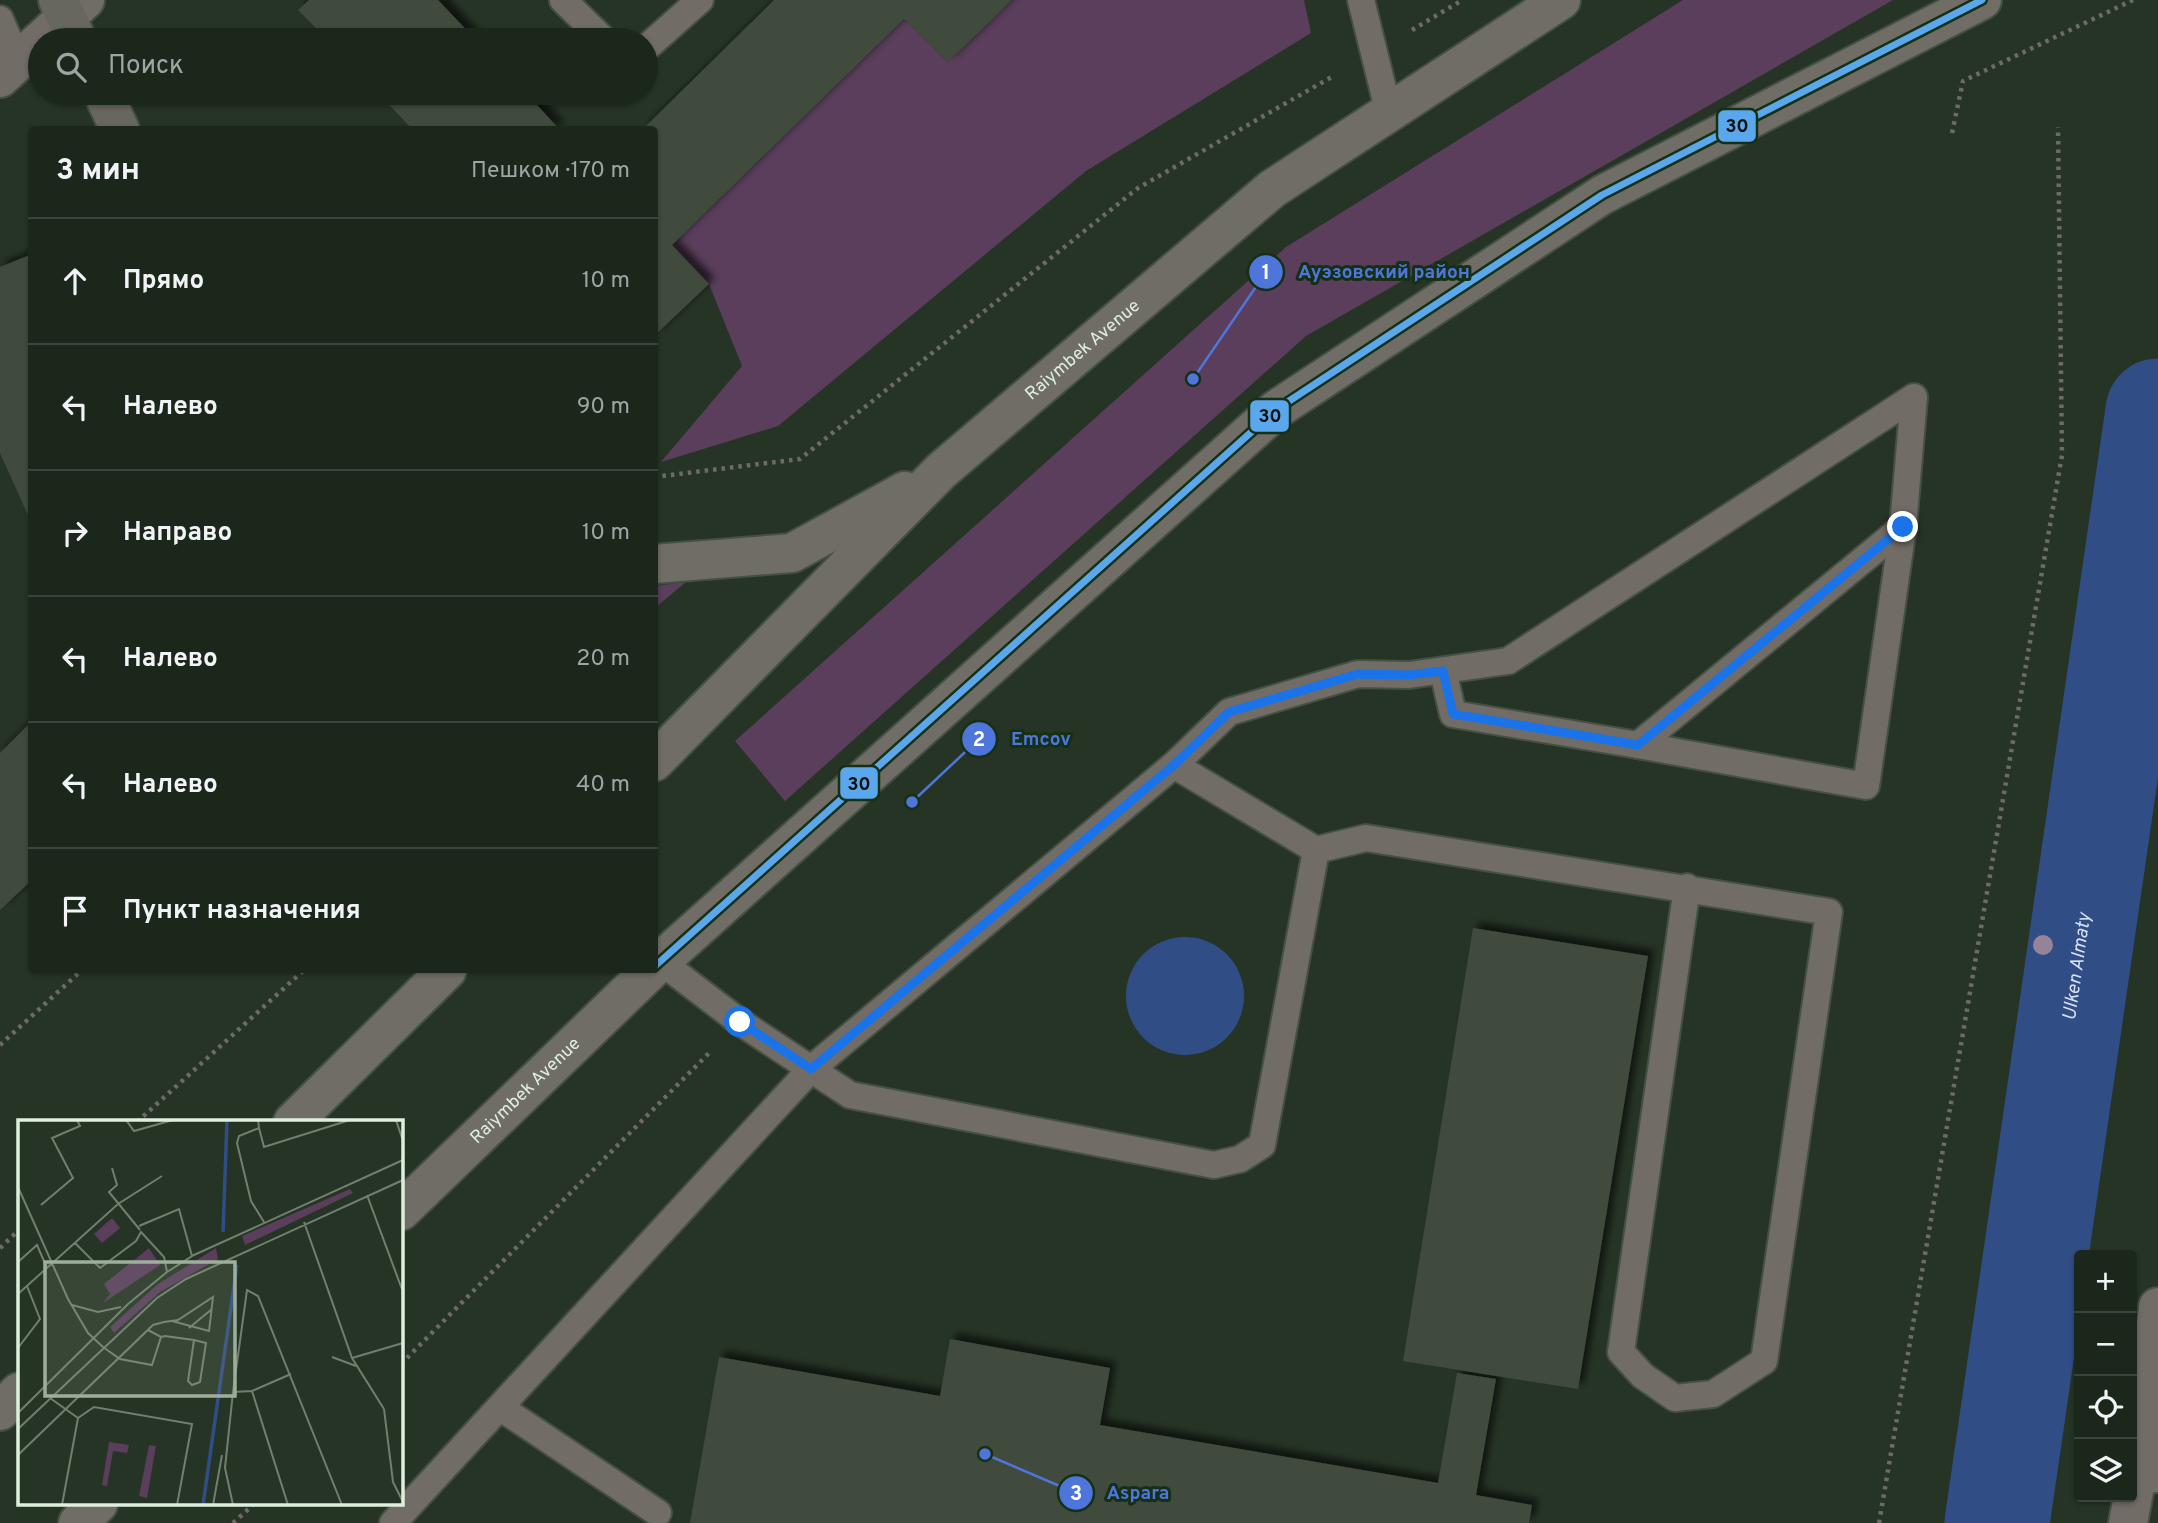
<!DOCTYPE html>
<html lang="ru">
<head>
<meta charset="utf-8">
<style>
	:root { --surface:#1c271c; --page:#293329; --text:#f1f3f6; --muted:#a0a5a3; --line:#3a443b }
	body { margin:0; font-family:Overpass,sans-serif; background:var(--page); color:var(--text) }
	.controls { position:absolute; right:21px; bottom:21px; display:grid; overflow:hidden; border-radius:7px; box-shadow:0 2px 5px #0004 }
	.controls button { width:63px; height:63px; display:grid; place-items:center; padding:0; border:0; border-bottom:2px solid var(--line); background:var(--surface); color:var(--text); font:35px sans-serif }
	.stop { position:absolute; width:21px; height:21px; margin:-16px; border:5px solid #1a73e8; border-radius:50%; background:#fff }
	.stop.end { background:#1a73e8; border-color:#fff; box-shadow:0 2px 7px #0008 }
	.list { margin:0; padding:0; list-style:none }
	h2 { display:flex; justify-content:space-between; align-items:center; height:91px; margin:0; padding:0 28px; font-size:30px }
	h2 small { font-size:23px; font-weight:400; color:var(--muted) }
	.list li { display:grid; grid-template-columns:46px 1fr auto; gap:21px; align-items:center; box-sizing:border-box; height:126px; padding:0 28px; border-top:2px solid var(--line) }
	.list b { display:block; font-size:26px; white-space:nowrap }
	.list em { font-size:23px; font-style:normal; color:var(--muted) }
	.icon { flex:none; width:38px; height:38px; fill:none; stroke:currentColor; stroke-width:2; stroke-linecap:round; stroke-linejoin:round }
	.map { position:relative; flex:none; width:2158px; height:1523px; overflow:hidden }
	.search { position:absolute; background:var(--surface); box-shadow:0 2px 5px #0004; left:28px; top:28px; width:630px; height:77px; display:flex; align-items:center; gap:18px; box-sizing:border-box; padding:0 24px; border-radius:38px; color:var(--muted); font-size:26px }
	.panel { position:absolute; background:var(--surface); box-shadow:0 2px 5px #0004; left:28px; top:126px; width:630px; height:847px; border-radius:7px }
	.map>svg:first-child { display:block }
	.green { fill:#5a3e5c }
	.water { fill:#304d85 }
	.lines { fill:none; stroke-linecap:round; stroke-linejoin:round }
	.river { stroke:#304d85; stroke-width:105 }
	.building { fill:#3f4b3e; filter:url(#shadow) }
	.service-casing { stroke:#445044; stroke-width:30 }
	.minor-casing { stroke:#445044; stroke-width:42 }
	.secondary-casing { stroke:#445044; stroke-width:42 }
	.primary-casing { stroke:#445044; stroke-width:42 }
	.path { stroke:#6e6b66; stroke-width:4.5; stroke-dasharray:3.5 5; stroke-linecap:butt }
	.service { stroke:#726c67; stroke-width:26 }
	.minor { stroke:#726c67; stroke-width:38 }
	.secondary { stroke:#68675e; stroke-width:38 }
	.primary { stroke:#706d66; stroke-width:38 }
	.bus-1-casing { stroke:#153015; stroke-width:12 }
	.bus-1 { stroke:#5aa8eb; stroke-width:7 }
	.tree { fill:#968398 }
	.route { stroke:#1a73e8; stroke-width:9 }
	.labels { text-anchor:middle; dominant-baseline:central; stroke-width:6; stroke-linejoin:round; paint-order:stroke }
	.street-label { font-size:18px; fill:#dfefde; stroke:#153015 }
	.water-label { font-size:19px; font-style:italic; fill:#d7e1f4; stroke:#153015 }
	.inset-river { fill:none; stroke:#304d85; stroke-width:3.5 }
	.inset-road { fill:none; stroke:#707f6f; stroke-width:2 }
	.view { fill:#9eae9d; fill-opacity:0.15; stroke:#9eae9d; stroke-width:3.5 }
	.inset-edge { fill:none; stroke:#dfefde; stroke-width:3.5 }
	.leader { fill:none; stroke:#4e76da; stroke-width:2.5 }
	.callout-dot { fill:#4e76da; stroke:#153015; stroke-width:2.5 }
	.mark-label { font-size:21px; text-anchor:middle; font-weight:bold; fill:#fff }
	.callout-label { font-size:19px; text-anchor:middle; font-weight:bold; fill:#4e76da; stroke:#153015; stroke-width:6; stroke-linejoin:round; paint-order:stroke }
	.line-badge { stroke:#153015; stroke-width:2.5 }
	.pale-badge-label { font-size:19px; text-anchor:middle; font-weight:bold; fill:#111 }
</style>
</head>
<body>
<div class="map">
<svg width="2158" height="1523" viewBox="0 0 2158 1523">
	<defs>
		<filter id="shadow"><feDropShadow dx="6" dy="-6" stdDeviation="3.5" flood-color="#0009"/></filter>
	</defs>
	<rect width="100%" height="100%" fill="#263425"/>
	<g class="green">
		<path d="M1012 0H1304L1311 33 1086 171 778 426 661 462 742 366 709 284 672 245 904 19 948 62Z"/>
		<path d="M1683 0H1893L1306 336 785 801 735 741 1286 247Z"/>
		<path d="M686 582 655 608V586Z"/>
	</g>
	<circle class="water" cx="1185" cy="996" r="59"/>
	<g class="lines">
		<path class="river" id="s1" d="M1997 1523 2158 411"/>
	</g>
	<g class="building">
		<path d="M309 0H438L476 40H328L298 10Z"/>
		<path d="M774 0H1012L948 62 904 19 672 245 709 284 654 336V130H642Z"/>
		<path d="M378 93H526L560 130H413Z"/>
		<path d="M32 254V524L0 453V267Z"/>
		<path d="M32 721V880L0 910V753Z"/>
		<path d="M1473 928 1648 956 1578 1389 1403 1361Z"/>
		<path d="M950 1339 1110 1368 1100 1425 1438 1483 1457 1373 1496 1379 1476 1495 1532 1505 1529 1523H690L719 1357 940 1396Z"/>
	</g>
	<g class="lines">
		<g class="service-casing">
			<g id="service">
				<path d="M563 0 604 40"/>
				<path d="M1361 0 1389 113"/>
				<path d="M0 19 18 61"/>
				<path d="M646 48 700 0"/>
				<path d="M1638 745 1903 527"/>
				<path d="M1174 765 1316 850 1366 838 1829 912 1764 1361 1713 1394 1675 1398 1643 1376 1621 1352 1687 887"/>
				<path d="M660 961 740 1022 850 1095 1214 1165 1240 1159 1262 1145 1316 850"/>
				<path d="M501 1408 658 1513"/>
				<path d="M393 1523 811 1069 1174 765 1229 712 1358 674 1409 675 1508 661 1914 397 1903 527 1866 786 1638 745 1453 714 1443 671"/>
			</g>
		</g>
		<g class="minor-casing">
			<g id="minor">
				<path d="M41 40 85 0"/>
				<path d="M0 78 40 41"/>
				<path d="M2137 1475 2158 1307"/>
				<path d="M2128 1523 2137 1475 2158 1473"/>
			</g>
		</g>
		<g class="secondary-casing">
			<g id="secondary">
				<path d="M58 0 77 40"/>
				<path d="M103 93 120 130"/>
			</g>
		</g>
		<g class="primary-casing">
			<g id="primary">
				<path d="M654 564 792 553 905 491"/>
				<path id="s2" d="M654 762 941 471 1272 189 1561 0"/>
				<path d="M654 967 1277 409 1602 195 1982 0"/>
				<path d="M293 1122 447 970"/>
				<path id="s3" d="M401 1211 651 970"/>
				<path d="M0 1411 19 1392"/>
				<path d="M78 1523 98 1504"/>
			</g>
		</g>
		<g class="path">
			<path d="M1412 30 1459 2"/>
			<path d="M1952 133 1963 81 2133 0"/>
			<path d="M654 477 800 459 1138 188 1335 75"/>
			<path d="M0 1045 82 970"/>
			<path d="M137 1122 304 970"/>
			<path d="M0 1248 19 1230"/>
			<path d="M401 1364 710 1052"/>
			<path d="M233 1523 254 1504"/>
			<path d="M1879 1523 2062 455 2058 127"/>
		</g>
		<use href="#service" class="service"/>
		<use href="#minor" class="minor"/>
		<use href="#secondary" class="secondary"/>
		<use href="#primary" class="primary"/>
		<g class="bus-1-casing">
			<path id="bus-1" d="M654 967 1277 409 1602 195 1982 0"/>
		</g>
		<use href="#bus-1" class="bus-1"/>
	</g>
	<circle class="tree" cx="2043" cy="945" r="10"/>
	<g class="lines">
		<path class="route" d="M740 1022 811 1069 1174 765 1229 712 1358 674 1409 675 1443 671 1453 714 1638 745 1903 527"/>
	</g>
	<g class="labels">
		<g class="street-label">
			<text stroke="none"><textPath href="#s2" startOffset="595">Raiymbek Avenue</textPath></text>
			<text stroke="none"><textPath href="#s3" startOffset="173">Raiymbek Avenue</textPath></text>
		</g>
		<g class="water-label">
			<text stroke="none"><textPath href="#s1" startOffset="562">Ulken Almaty</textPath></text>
		</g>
	</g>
	<g transform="translate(18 1120)">
		<rect width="385" height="385" fill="#263425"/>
		<path d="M332 69 335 73 227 125 224 116ZM94 98 102 108 84 123 76 114ZM131 128 142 145 85 183 92 174 86 164ZM198 128 200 139 142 172 96 213 92 207 140 164ZM91 322 111 325 109 333 95 331 89 366 84 365ZM131 325 138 326 129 378 121 376Z" fill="#5a3e5c"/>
		<path class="inset-river" d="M205 112 209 0M185 385 219 145"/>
		<path class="inset-road" d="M108 0 116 11 155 0M240 0 241 8 221 16 219 23 233 81 246 102M378 0 385 21M241 8 246 27 332 0M94 48 99 65 91 72 122 110M0 67 50 179 70 213 85 227M349 75 385 172M23 85 55 58 34 18 62 6 59 0M286 102 334 238 366 289M121 106 161 89 174 136M57 123 82 148 118 121 123 112 146 137 149 152M0 142 19 125 29 148M0 174 100 84 144 56M54 185 80 192 103 187M171 208 194 189M130 210 143 217 147 216 176 220 188 223 182 262 174 265 170 261 176 220M85 227 102 239 134 245 143 217M0 228 22 199 9 166M314 237 338 246M334 238 385 223M234 271 270 385M215 272 229 170 240 176 324 385M32 278 60 298M366 289 375 362 385 382M0 293 110 184 149 152 176 135 385 40M0 309 139 178 168 159 385 60M0 335 135 205 146 202 160 200 195 177 191 211 154 201M44 385 60 298 76 287 174 304 159 385M195 385 204 335M215 385 207 348 215 272 234 271 273 254"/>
		<path class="view" d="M27 142H217V276H27Z"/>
		<rect width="385" height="385" class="inset-edge"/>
	</g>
	<path class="leader" d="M1193 379L1266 272M912 802L979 739M985 1454L1076 1493"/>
	<g class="callout-dot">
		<circle cx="1193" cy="379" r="7"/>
		<circle cx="912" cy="802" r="7"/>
		<circle cx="985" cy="1454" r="7"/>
		<circle cx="1266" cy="272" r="18"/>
		<circle cx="979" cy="739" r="18"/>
		<circle cx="1076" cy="1493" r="18"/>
	</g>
	<g class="mark-label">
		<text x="1266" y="279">1</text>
		<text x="979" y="746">2</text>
		<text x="1076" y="1500">3</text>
	</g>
	<g class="callout-label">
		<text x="1384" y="278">Ауэзовский район</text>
		<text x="1041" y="745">Emcov</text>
		<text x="1138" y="1499">Aspara</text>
	</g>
	<g class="line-badge">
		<rect x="1717" y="109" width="40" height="34" rx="7" fill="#5aa8eb"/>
		<rect x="1249" y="399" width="41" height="34" rx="7" fill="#5aa8eb"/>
		<rect x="839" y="766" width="40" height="34" rx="7" fill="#5aa8eb"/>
	</g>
	<g class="pale-badge-label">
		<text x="1737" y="132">30</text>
		<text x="1270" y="422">30</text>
		<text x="859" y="790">30</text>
	</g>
</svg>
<div class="controls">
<button>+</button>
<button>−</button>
<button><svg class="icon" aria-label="locate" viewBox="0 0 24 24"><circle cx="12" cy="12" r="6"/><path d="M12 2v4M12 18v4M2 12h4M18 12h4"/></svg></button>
<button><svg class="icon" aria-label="layers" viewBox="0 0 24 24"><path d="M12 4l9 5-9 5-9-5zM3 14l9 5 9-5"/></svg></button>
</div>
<div class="stop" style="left:740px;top:1022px"></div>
<div class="stop end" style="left:1903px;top:527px"></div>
<div class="search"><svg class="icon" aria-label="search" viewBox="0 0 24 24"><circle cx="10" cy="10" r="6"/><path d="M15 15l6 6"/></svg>Поиск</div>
<section class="panel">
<h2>3 мин<small>Пешком · 170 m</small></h2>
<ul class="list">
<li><svg class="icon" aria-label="ahead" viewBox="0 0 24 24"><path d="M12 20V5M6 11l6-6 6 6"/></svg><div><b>Прямо</b></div><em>10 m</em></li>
<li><svg class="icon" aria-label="left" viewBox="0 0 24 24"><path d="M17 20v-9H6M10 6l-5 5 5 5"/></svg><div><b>Налево</b></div><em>90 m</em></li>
<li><svg class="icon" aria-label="right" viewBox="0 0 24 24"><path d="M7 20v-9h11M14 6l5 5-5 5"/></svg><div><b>Направо</b></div><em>10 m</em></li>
<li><svg class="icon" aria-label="left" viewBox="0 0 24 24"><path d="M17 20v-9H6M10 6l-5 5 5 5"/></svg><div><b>Налево</b></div><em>20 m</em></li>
<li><svg class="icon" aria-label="left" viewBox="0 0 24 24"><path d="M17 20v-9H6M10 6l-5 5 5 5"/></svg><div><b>Налево</b></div><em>40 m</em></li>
<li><svg class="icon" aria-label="arrive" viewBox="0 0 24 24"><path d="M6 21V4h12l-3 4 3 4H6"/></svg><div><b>Пункт назначения</b></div></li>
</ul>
</section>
</div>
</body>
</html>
